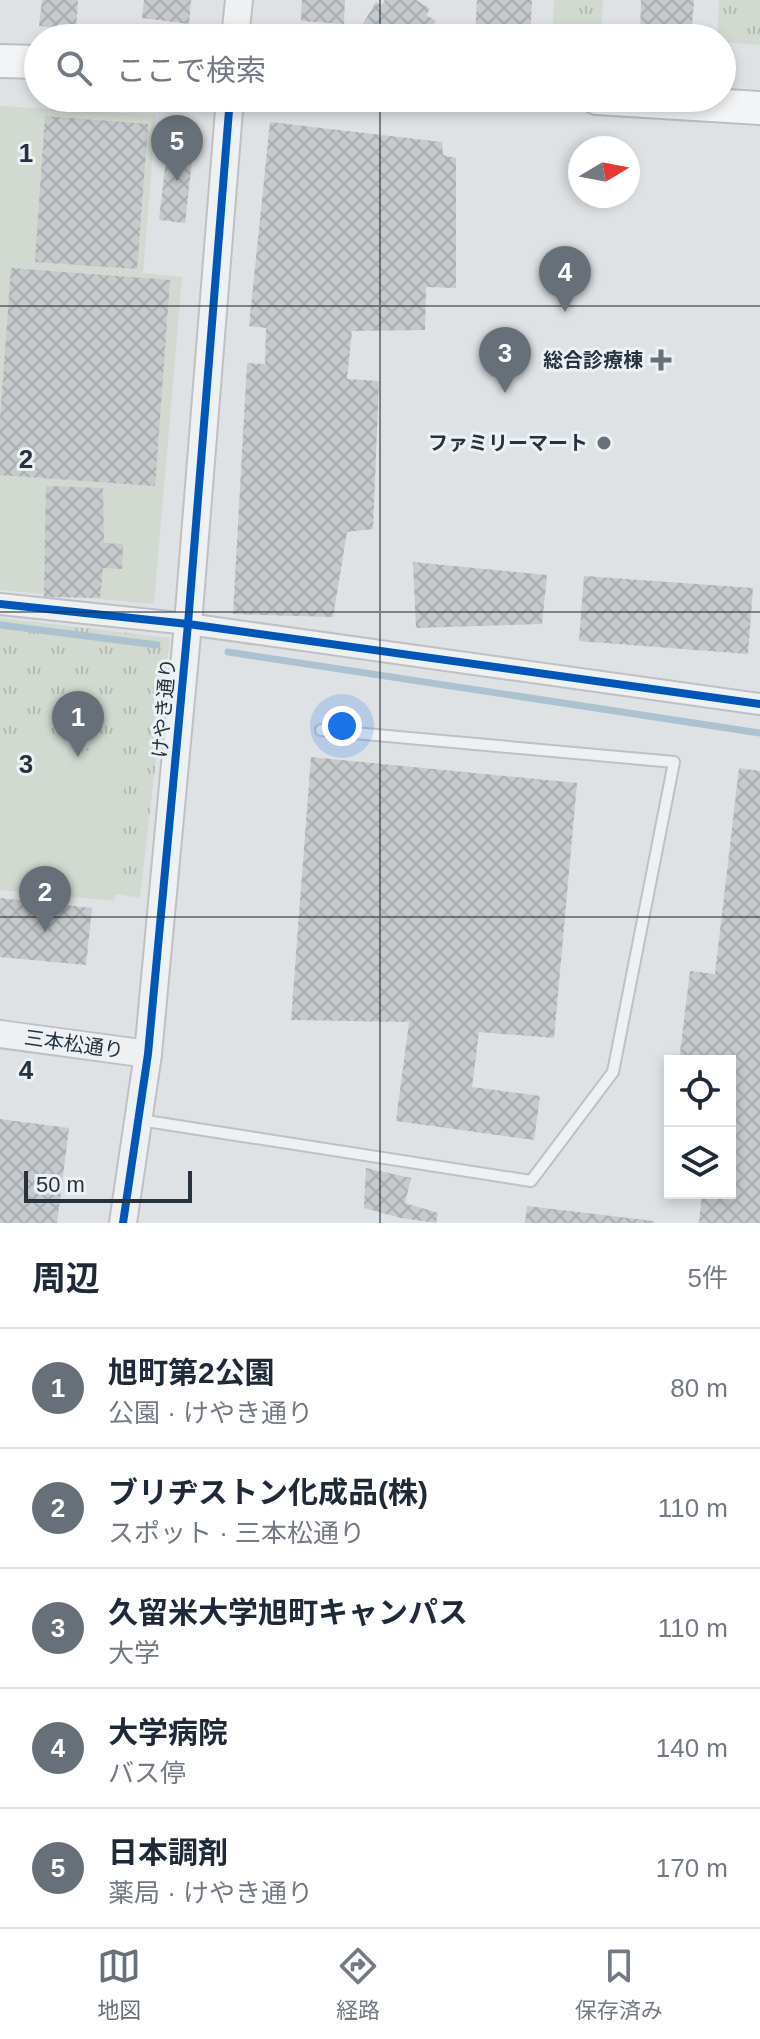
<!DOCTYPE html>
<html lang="ja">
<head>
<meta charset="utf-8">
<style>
	:root { --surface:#fff; --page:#f2f2f3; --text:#1f2937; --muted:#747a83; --line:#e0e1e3; --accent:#677078 }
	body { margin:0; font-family:Arial,"Noto Sans JP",sans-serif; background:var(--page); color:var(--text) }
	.controls { position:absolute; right:24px; bottom:24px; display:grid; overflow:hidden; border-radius:0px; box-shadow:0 4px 12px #0003 }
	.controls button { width:72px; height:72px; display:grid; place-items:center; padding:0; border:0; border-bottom:2px solid var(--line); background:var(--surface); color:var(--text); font:40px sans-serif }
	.compass { position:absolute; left:568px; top:136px; width:72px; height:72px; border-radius:50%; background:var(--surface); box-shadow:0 4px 12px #0003; rotate:80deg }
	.scale { position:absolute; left:24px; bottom:20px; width:168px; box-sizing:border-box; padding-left:8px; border:4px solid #27323d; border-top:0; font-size:22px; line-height:28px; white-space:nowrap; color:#27323d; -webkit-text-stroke:6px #ecf1f5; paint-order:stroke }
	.you { position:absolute; left:342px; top:726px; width:28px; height:28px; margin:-20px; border:6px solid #fff; border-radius:50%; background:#1a73e8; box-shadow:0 0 0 12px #1a73e833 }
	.badge { display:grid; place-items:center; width:52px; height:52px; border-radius:50%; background:var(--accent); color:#fff; font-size:26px; font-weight:700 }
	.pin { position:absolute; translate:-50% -66px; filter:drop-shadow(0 2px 4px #0008) }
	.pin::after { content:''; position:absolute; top:42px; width:28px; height:24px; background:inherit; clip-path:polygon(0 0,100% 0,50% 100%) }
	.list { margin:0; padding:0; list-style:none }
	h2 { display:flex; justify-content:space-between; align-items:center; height:104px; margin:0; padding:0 32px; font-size:34px }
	h2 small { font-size:26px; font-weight:400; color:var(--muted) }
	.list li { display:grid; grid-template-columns:52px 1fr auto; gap:24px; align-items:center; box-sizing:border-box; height:120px; padding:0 32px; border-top:2px solid var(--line) }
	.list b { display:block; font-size:30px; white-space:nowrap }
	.list p { margin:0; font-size:26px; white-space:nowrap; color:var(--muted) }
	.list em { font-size:26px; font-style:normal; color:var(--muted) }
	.icon { flex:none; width:44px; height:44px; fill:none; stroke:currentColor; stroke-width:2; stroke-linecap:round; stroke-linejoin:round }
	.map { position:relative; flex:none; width:760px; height:1223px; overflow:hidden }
	.search { position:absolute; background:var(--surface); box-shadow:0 4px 12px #0003; left:24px; right:24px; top:24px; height:88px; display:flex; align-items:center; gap:20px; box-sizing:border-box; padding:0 28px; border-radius:44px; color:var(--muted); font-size:30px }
	.sheet { height:704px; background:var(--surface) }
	nav { display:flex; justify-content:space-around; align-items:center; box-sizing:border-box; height:112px; border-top:2px solid var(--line); background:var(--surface); font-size:22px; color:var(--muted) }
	nav a { display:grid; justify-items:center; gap:4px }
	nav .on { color:var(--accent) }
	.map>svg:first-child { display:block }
	.grass { fill:url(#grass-tufts) }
	.pitch { fill:#d1d9d0 }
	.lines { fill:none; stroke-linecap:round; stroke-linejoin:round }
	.stream { stroke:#adc2d0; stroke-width:7 }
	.building { fill:url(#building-cross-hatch) }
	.service-casing { stroke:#bec0c3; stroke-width:14 }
	.minor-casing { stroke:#bec0c3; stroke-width:24 }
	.tertiary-casing { stroke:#bec0c3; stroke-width:30 }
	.primary-casing { stroke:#bbbfc2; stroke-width:36 }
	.service { stroke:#eef0f1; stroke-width:10 }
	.minor { stroke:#eef0f1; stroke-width:20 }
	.tertiary { stroke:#eef0f1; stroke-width:26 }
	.primary { stroke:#f3f4f5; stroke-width:32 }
	.cycleway-casing { stroke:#ecf1f5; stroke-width:13 }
	.cycleway { stroke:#0057b8; stroke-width:8 }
	.grid { fill:none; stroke:#27323d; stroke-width:2; stroke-opacity:0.55 }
	.poi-dot { fill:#677078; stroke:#ecf1f5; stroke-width:3 }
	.labels { text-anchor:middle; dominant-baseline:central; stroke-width:6; stroke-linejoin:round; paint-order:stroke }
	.poi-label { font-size:20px; font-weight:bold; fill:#27323d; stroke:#ecf1f5; text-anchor:end }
	.street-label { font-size:20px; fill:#27323d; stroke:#ecf1f5 }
	.grid-label { font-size:26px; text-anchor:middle; font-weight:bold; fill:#27323d; stroke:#ecf1f5; stroke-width:6; stroke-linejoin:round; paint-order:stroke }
</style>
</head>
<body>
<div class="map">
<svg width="760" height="1223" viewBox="0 0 760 1223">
	<defs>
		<pattern id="grass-tufts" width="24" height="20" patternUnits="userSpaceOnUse" patternTransform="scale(2)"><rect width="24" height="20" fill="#d1d9d0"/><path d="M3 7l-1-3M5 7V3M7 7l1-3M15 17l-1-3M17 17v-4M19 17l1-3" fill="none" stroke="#b3bbb4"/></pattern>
		<pattern id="building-cross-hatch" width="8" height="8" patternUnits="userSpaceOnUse" patternTransform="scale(2)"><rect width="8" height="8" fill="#c7cacd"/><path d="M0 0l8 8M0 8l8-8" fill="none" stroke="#abaeb1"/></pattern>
	</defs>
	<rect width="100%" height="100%" fill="#dfe2e5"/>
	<g class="grass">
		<path d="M554 0H603L601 38H552Z"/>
		<path d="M719 0H760V45L722 42V38H717Z"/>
		<path d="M0 618 170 638 140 898 0 876Z"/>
	</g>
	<g class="pitch">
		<path d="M0 106 156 115 143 273 182 277 154 604 0 590Z"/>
		<path d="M0 742 127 755 115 901 0 890Z"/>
	</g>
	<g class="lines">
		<g class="stream">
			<path d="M0 625 157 645"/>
			<path d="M228 652 760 733"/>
		</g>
	</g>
	<g class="building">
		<path d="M42 0H78L76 29 39 26Z"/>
		<path d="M144 0H191L189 24 142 18Z"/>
		<path d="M302 0H345L344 24 301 21Z"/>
		<path d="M385 0H416L430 9 426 15 436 21 428 34 420 29 415 38 404 34 402 38H380L361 27 376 2 382 5Z"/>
		<path d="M477 0H532L530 38H475Z"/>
		<path d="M641 0H694L691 38H640Z"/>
		<path d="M45 116 148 124 137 269 35 262Z"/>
		<path d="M270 122 442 142 443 155 456 158V288L426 287 425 330 352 331 347 379 379 381 373 529 347 532 333 617 233 614 247 363 265 364 266 328 249 326Z"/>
		<path d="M184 132 195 134 185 223 159 220 168 142Z"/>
		<path d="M11 268 170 280 155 486 0 475V420Z"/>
		<path d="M46 486 103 488 104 543 123 544 122 569 103 568 100 598 44 597Z"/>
		<path d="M413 562 547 575 542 624 416 628Z"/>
		<path d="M584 576 753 588 748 654 579 641Z"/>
		<path d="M311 757 577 783 554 1038 479 1032 472 1087 540 1096 534 1140 396 1121 409 1022 291 1020Z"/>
		<path d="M739 768 760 771V1223H699L702 1193H730V1061H679L690 971 715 974Z"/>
		<path d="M0 898 92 908 86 965 0 957Z"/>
		<path d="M0 1119 69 1128 57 1223H0Z"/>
		<path d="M366 1168 411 1178 405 1203 438 1213 436 1223 401 1218 364 1208Z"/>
		<path d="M527 1206 654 1221V1223H525Z"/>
	</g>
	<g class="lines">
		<g class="service-casing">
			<path id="service" d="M140 1120 531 1181 613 1072 674 762 321 730"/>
		</g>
		<g class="minor-casing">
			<path id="minor" d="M0 604 188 624 760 704"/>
		</g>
		<g class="tertiary-casing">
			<g id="tertiary">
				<path d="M235 38 239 0"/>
				<path d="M0 1034 148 1054"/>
				<path d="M123 1223 148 1054 188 624 230 98"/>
			</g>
		</g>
		<g class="primary-casing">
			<g id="primary">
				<path d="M0 61 38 62"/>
				<path d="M597 98 760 108"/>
			</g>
		</g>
		<use href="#service" class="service"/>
		<use href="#minor" class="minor"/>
		<use href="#tertiary" class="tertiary"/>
		<use href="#primary" class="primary"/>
		<g class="cycleway-casing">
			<g id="cycleway">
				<path d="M0 604 188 624 760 704"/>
				<path d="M123 1223 148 1054 188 624 230 98"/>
			</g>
		</g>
		<use href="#cycleway" class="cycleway"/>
	</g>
	<path class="grid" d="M380 0V38M380 98V1223M0 306H760M0 612H760M0 917H760"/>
	<g class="poi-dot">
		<path d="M657 348h8v8h8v8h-8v8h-8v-8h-8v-8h8z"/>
		<circle cx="604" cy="443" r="8"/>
	</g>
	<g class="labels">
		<g class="poi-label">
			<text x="643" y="360">総合診療棟</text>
			<text x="588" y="443">ファミリーマート</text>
		</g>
		<g class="street-label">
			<text transform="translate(164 708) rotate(-85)">けやき通り</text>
			<text transform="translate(74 1044) rotate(8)">三本松通り</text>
		</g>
	</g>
	<g class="grid-label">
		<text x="26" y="162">1</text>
		<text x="26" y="468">2</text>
		<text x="26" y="773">3</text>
		<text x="26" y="1079">4</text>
	</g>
</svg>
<div class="controls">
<button><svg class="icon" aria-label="locate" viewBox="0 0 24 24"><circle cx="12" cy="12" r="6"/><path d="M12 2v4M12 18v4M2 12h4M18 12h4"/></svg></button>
<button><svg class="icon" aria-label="layers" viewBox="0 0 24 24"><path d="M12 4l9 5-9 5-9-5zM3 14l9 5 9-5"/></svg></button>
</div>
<svg class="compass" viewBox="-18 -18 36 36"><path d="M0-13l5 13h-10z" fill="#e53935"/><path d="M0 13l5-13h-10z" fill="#747a83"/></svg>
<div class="scale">50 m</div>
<div class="you"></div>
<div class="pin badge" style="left:78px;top:757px">1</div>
<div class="pin badge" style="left:45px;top:932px">2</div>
<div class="pin badge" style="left:505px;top:393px">3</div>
<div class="pin badge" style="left:565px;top:312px">4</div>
<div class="pin badge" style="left:177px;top:181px">5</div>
<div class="search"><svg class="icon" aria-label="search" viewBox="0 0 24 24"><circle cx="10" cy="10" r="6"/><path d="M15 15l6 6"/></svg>ここで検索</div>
</div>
<section class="sheet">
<h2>周辺<small>5件</small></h2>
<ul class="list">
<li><span class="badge">1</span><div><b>旭町第2公園</b><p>公園 · けやき通り</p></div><em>80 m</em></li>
<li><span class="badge">2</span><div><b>ブリヂストン化成品(株)</b><p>スポット · 三本松通り</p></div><em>110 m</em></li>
<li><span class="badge">3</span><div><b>久留米大学旭町キャンパス</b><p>大学</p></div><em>110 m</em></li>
<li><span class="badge">4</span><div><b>大学病院</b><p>バス停</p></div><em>140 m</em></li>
<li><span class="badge">5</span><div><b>日本調剤</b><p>薬局 · けやき通り</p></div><em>170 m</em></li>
</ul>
</section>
<nav>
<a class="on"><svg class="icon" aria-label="map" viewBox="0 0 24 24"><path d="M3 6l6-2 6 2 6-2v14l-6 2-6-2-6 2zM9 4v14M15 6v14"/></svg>地図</a>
<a><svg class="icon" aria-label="directions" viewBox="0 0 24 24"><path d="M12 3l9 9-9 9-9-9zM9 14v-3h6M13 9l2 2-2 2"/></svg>経路</a>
<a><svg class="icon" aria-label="saved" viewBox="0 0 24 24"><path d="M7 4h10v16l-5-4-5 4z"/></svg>保存済み</a>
</nav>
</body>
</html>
